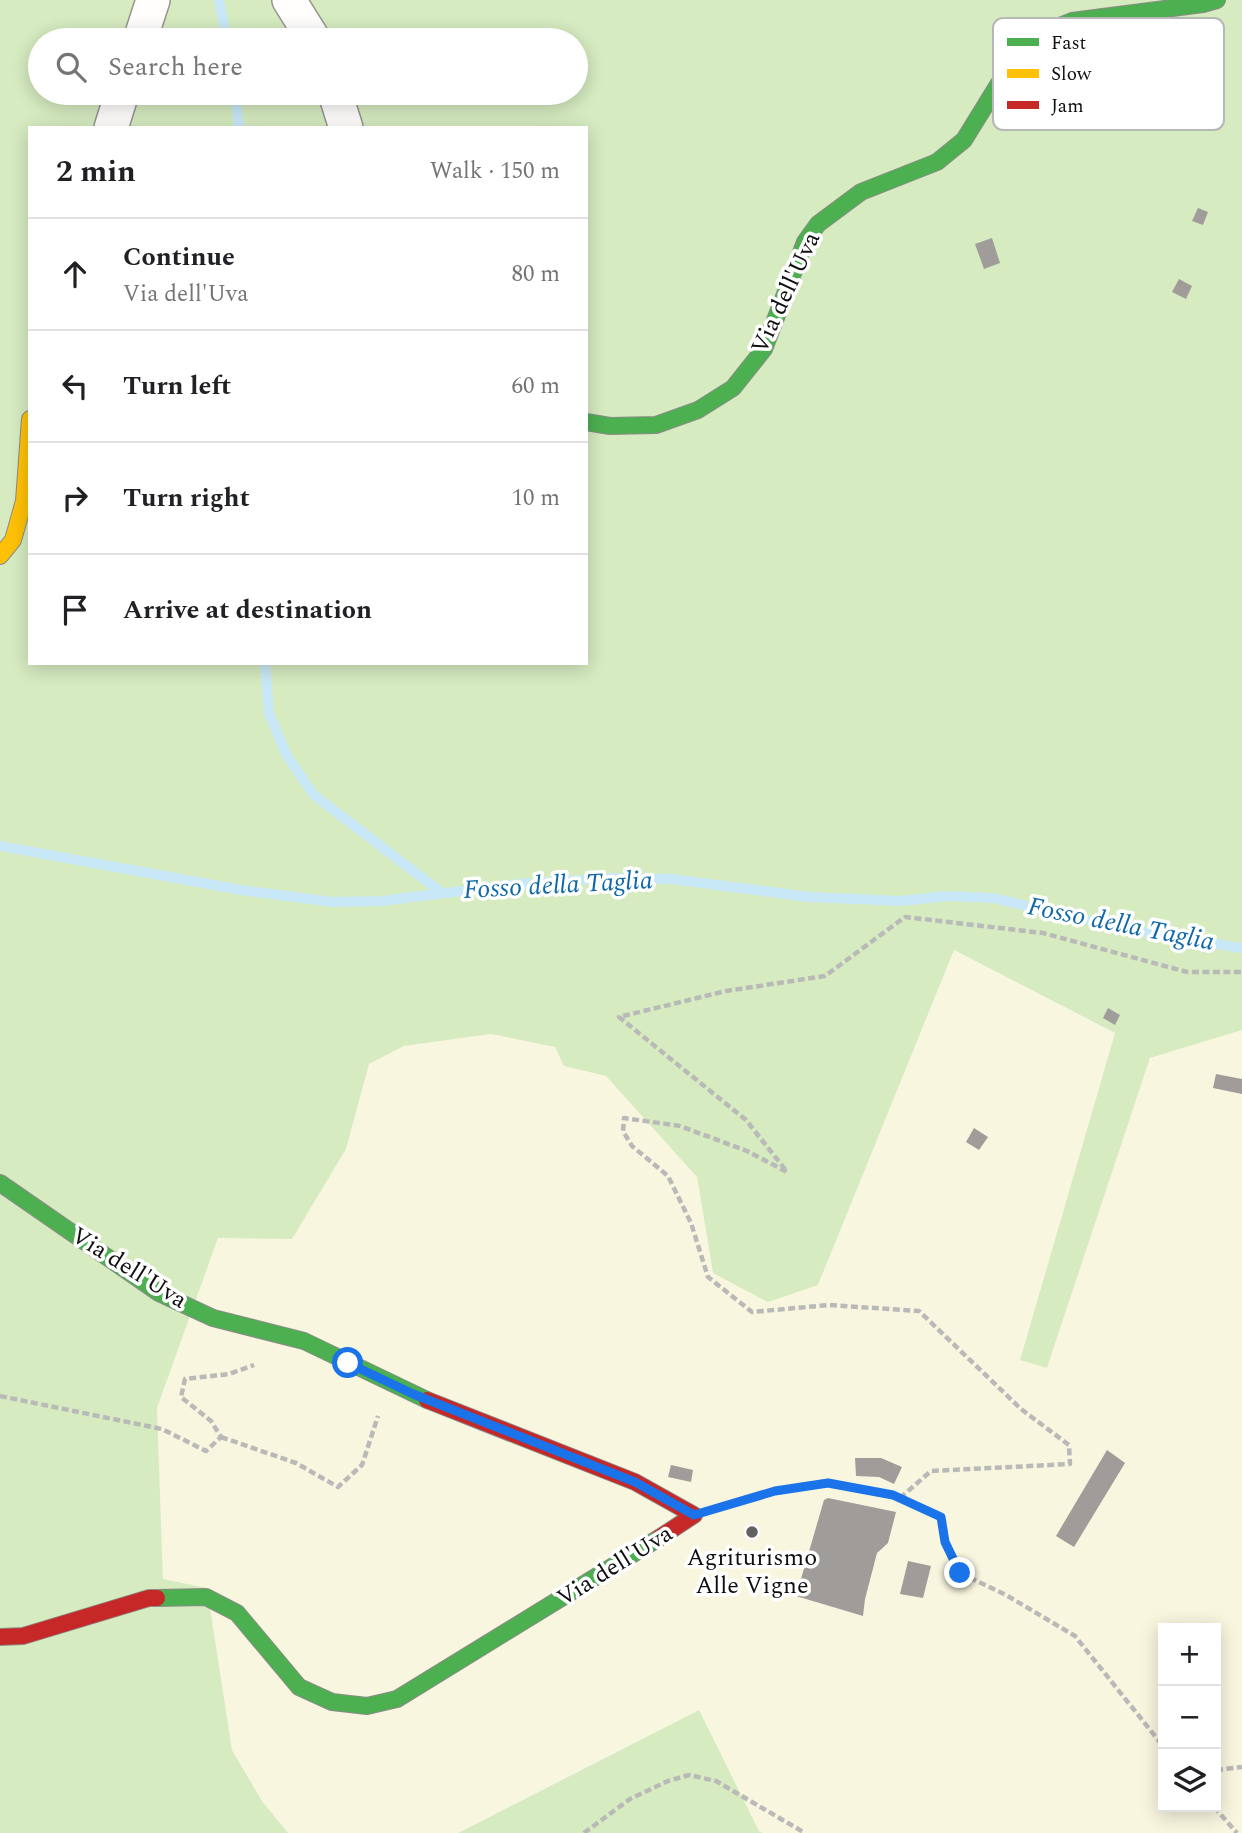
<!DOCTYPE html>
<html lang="en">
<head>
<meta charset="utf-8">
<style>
	:root { --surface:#fff; --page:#f2f2f2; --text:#202124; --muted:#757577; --line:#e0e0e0 }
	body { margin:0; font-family:Spectral,serif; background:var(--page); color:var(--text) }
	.controls { position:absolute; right:21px; bottom:21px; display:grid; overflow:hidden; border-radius:0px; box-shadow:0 4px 18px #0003 }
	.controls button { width:63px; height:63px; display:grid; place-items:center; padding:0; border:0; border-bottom:2px solid var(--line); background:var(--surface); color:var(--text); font:35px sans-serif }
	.stop { position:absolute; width:21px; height:21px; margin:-16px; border:5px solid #1a73e8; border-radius:50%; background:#fff }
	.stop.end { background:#1a73e8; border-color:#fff; box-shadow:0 2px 7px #0008 }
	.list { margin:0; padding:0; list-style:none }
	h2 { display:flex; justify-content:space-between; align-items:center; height:91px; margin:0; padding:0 28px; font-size:30px }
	h2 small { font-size:23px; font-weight:400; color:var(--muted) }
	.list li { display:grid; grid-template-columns:46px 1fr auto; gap:21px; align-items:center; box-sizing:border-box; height:112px; padding:0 28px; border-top:2px solid var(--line) }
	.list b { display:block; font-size:26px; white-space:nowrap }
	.list p { margin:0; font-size:23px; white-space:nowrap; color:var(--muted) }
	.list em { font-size:23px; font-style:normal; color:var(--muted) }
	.icon { flex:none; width:38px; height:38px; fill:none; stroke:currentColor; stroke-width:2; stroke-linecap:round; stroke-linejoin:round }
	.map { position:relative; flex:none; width:1242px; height:1833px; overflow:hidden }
	.search { position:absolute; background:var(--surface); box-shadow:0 4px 18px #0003; left:28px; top:28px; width:560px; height:77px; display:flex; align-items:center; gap:18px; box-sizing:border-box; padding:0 24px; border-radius:38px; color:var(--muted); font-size:26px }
	.panel { position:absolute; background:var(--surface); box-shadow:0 4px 18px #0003; left:28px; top:126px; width:560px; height:539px; border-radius:0px }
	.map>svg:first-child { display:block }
	.farmland { fill:#f9f6df; fill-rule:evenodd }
	.forest { fill:#d6ebc0; fill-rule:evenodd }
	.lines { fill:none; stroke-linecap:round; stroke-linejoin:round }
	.stream { stroke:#c8e8f8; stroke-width:10 }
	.building { fill:#9f9c99 }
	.street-casing { stroke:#969592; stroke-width:36 }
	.fast-casing { stroke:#8c8b89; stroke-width:18 }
	.slow-casing { stroke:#8c8b89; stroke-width:18 }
	.jam-casing { stroke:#8c8b89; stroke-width:18 }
	.path { stroke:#b9b9b8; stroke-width:4.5; stroke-dasharray:7 3.5; stroke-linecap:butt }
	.street { stroke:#fffefd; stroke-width:33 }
	.fast { stroke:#4caf50; stroke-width:16 }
	.slow { stroke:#ffc107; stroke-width:16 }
	.jam { stroke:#c62828; stroke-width:16 }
	.route { stroke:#1a73e8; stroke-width:9 }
	.poi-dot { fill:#62615f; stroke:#fff; stroke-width:2.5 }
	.labels { text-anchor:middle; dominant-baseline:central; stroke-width:7; stroke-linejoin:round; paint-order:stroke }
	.street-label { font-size:24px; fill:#0f0f0f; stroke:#fff }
	.poi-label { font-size:24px; fill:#0f0f0f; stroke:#fff }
	.water-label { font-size:26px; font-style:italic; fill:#0f69a9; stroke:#fff }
	.key { fill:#fff; stroke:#b7b7b7; stroke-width:2 }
	.key-label { font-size:19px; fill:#0f0f0f }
</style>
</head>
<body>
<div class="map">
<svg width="1242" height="1833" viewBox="0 0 1242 1833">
	<rect width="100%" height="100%" fill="#fcfaf4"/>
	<path class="farmland" d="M953 950 1115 1033 1020 1359 1047 1368 1150 1058 1242 1030V1833H763L759 1831 698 1710 458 1833H288L262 1801 232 1750 207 1588 163 1579 157 1408 218 1238 346 1149 369 1064 404 1046 491 1034 555 1047 564 1066 606 1076 697 1177 713 1273 818 1285ZM1163 1628H1216V1807H1163Z"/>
	<g class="forest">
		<path d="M0 0H1242V1030L1150 1058 1047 1368 1020 1360 1115 1033 954 950 818 1285 768 1302 713 1273 697 1177 606 1076 564 1066 555 1047 491 1034 404 1046 369 1064 346 1149 292 1239 218 1238 157 1408 163 1579 207 1588 232 1750 262 1801 288 1833H0ZM40 40H576V93H40ZM30 128H586V663H30Z"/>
		<path d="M699 1710 759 1831 763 1833H458Z"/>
	</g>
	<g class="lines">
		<g class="stream">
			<path d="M219 0 227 40"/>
			<path d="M235 93 239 128"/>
			<path d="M265 663 269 713 287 756 314 795 442 893"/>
			<path d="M0 846 241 890 333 902 380 901 519 884 613 878 671 879 809 897 900 901 947 896 993 898 1132 930 1242 948"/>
		</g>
	</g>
	<g class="building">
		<path d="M1198 208 1208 212 1203 225 1192 221Z"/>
		<path d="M992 238 1000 263 984 269 975 244Z"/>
		<path d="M1179 279 1192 286 1186 299 1172 292Z"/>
		<path d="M1108 1008 1120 1015 1115 1025 1103 1018Z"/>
		<path d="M1216 1074 1242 1079V1094L1213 1088Z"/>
		<path d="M974 1128 988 1137 979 1150 966 1142Z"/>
		<path d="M1107 1450 1125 1463 1074 1547 1056 1536Z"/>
		<path d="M855 1458H881L902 1467 894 1484 879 1477 856 1476Z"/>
		<path d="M671 1465 693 1470 691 1482 668 1477Z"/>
		<path d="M828 1498 896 1512 888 1543 877 1553 865 1599 863 1616 796 1596 824 1500Z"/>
		<path d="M908 1561 931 1566 923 1598 900 1594Z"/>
	</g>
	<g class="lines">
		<g class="street-casing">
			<g id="street">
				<path d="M289 0 314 40"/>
				<path d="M140 40 153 0"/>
				<path d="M335 93 346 128"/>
				<path d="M111 128 122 93"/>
			</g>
		</g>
		<g class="fast-casing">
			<g id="fast">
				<path d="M586 422 610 426 656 425 698 410 733 388 764 349 805 242 818 224 861 192 937 162 964 140 1019 51 1039 34 1072 21 1203 4 1217 0"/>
				<path d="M0 1183 159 1293 213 1318 304 1341 427 1400"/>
				<path d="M157 1598 206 1597 237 1613 299 1687 332 1702 367 1706 397 1699 659 1538"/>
			</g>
		</g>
		<g class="slow-casing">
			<path id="slow" d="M0 556 13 540 24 501 30 419"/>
		</g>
		<g class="jam-casing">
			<g id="jam">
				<path d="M427 1400 635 1482 694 1515 659 1538"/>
				<path d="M0 1637 23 1636 149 1598H157"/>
			</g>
		</g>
		<g class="path">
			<path d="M0 1396 162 1429 206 1451 221 1437 211 1421 181 1397 185 1379 229 1374 254 1365"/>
			<path d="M221 1437 296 1463 338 1487 362 1465 378 1416"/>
			<path d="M900 1498 931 1471 1070 1464 1069 1445 1021 1409 919 1311 829 1305 752 1312 708 1277 691 1223 668 1176 632 1146 623 1131 624 1118 680 1126 747 1151 787 1172 746 1120 619 1017 726 991 825 976 905 917 1043 933 1187 972H1242"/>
			<path d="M727 1506 775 1491 828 1483 893 1495 941 1516 945 1542 960 1573 1006 1595 1075 1636 1163 1746"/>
			<path d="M1216 1770 1242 1767"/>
			<path d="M1214 1807 1237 1833"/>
			<path d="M584 1833 630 1799 668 1781 689 1775 716 1781 805 1833"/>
		</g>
		<use href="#street" class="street"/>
		<use href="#fast" class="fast"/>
		<use href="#slow" class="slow"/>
		<use href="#jam" class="jam"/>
	</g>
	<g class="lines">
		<path class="route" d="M348 1363 413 1394 635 1482 694 1515 775 1491 828 1483 893 1495 941 1517 945 1542 960 1573"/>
	</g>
	<circle class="poi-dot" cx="752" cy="1532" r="7"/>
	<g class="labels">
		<g class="street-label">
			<text transform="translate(786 293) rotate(-65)">Via dell'Uva</text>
			<text transform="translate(129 1268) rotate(32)">Via dell'Uva</text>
			<text transform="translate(615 1566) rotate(-32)">Via dell'Uva</text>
		</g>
		<g class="poi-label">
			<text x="752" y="1558">Agriturismo<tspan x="752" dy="28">Alle Vigne</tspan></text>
		</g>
		<g class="water-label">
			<text transform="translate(558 885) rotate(-3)">Fosso della Taglia</text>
			<text transform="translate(1121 924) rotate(11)">Fosso della Taglia</text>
		</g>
	</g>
	<rect x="993" y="18" width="231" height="112" rx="10" class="key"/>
	<rect x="1007" y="38" width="32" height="8" fill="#4caf50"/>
	<rect x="1007" y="69" width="32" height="9" fill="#ffc107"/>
	<rect x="1007" y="101" width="32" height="8" fill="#c62828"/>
	<g class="key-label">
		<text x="1051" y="49">Fast</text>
		<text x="1051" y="80">Slow</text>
		<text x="1051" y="112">Jam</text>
	</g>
</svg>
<div class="controls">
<button>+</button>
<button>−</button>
<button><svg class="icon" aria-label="layers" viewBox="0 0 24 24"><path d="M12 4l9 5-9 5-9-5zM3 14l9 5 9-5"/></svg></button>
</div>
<div class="stop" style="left:348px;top:1363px"></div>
<div class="stop end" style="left:960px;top:1573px"></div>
<div class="search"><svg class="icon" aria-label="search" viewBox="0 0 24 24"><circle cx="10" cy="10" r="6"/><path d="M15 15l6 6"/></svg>Search here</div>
<section class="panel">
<h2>2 min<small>Walk · 150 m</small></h2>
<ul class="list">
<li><svg class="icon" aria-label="ahead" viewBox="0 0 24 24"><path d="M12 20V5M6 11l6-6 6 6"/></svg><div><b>Continue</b><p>Via dell'Uva</p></div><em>80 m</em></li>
<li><svg class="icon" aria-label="left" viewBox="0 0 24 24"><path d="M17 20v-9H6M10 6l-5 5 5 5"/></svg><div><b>Turn left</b></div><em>60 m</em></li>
<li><svg class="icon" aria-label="right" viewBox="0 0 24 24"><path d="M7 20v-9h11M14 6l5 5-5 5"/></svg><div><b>Turn right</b></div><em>10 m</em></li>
<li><svg class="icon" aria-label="arrive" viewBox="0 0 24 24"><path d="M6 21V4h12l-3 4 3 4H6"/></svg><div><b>Arrive at destination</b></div></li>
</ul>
</section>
</div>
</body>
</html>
